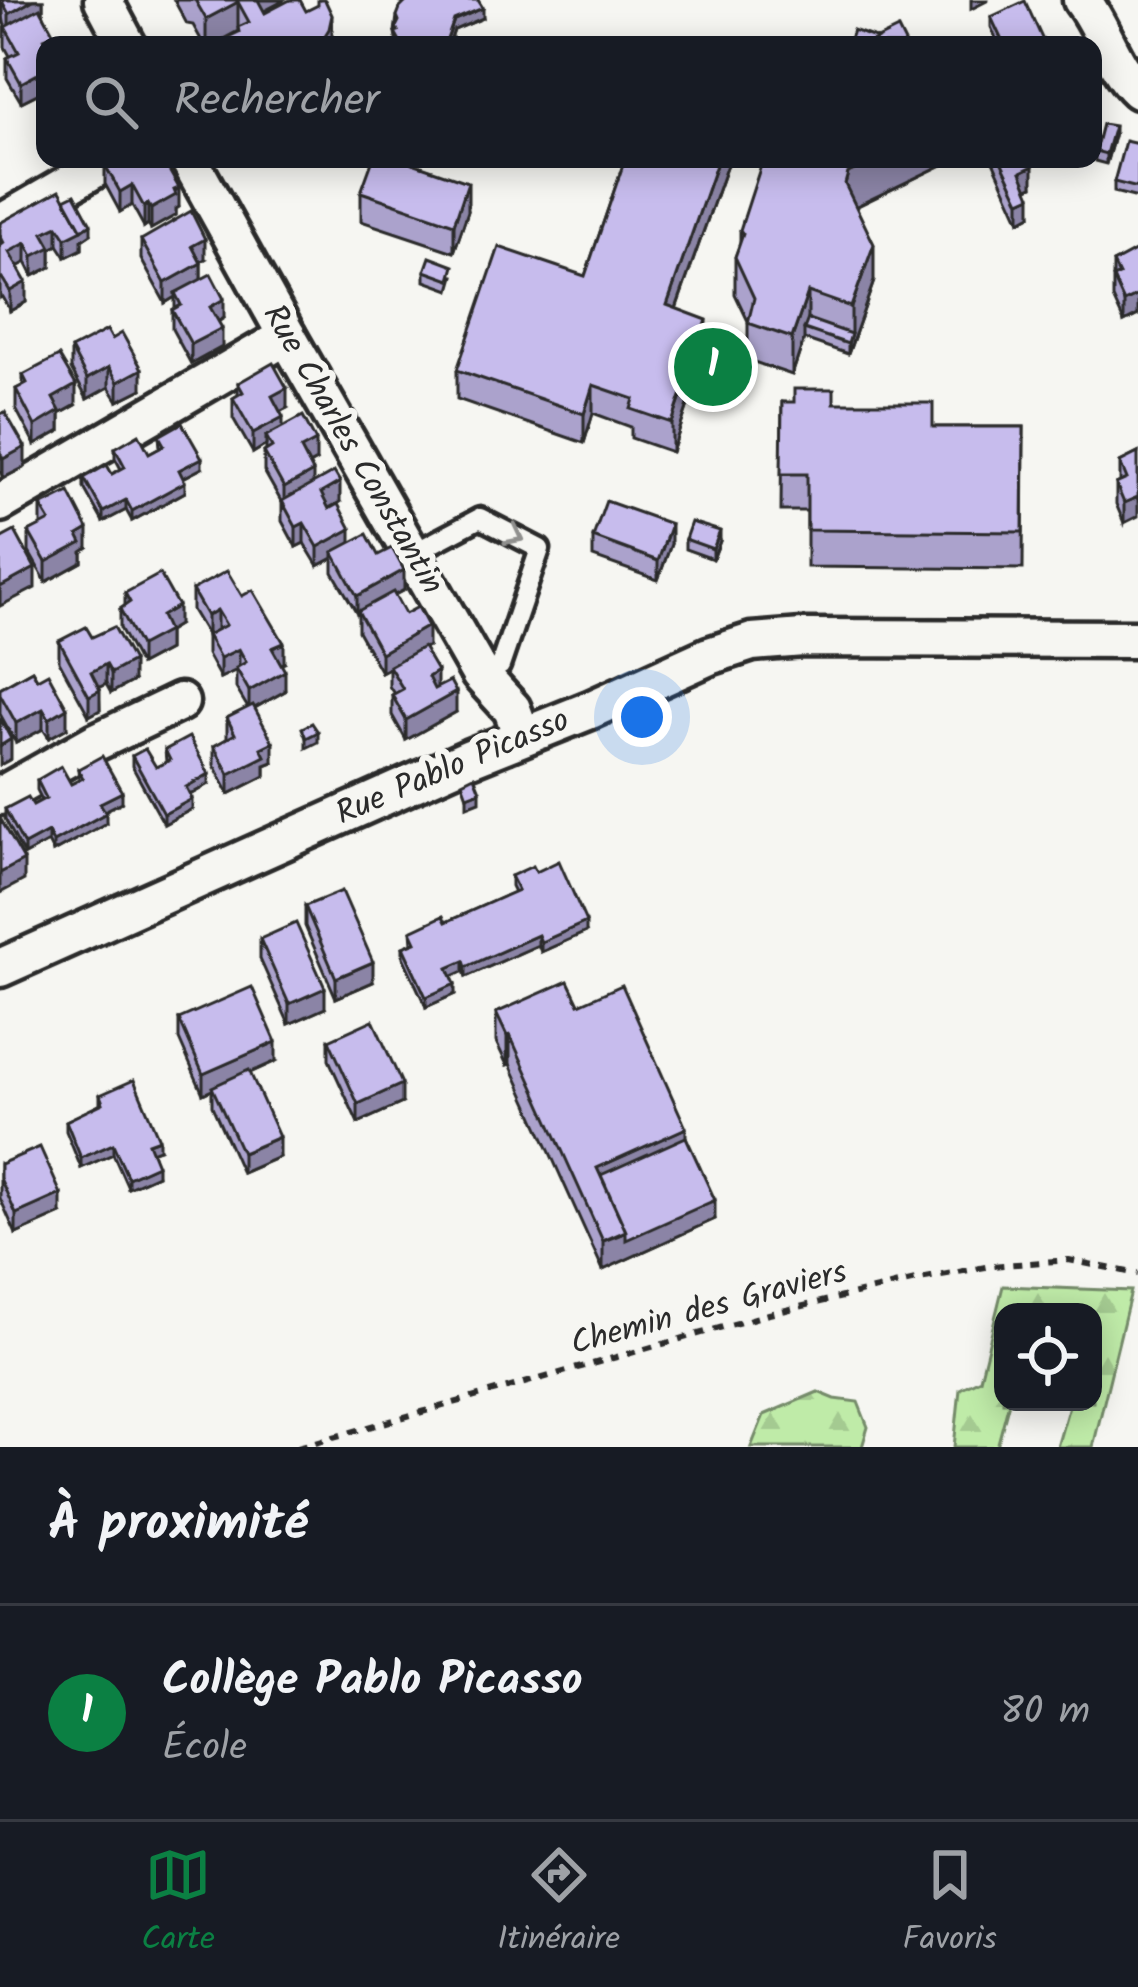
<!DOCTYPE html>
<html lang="fr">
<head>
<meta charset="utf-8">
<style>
	:root { --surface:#171b24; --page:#20242c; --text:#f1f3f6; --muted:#9ea1a6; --line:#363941; --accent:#0b8043 }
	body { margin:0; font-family:Kalam,sans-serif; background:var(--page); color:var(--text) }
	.controls { position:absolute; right:36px; bottom:36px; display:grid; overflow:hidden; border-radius:24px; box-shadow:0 6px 30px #0003 }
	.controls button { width:108px; height:108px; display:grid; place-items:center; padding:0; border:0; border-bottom:3px solid var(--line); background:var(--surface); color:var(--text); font:60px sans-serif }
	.you { position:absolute; left:642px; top:717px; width:42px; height:42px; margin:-30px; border:9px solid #fff; border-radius:50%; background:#1a73e8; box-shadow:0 0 0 18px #1a73e833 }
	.badge { display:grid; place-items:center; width:78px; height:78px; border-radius:50%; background:var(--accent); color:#fff; font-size:39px; font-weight:700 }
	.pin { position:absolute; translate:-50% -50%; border:6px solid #fff; box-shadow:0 3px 12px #0006 }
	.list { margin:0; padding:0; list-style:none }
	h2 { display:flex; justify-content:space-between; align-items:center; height:156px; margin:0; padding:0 48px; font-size:51px }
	h2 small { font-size:39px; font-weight:400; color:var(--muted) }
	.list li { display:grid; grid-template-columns:78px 1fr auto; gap:36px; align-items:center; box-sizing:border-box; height:216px; padding:0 48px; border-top:3px solid var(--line) }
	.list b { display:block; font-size:45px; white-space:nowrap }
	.list p { margin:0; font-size:39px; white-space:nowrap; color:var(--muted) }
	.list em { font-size:39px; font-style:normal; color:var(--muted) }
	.icon { flex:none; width:66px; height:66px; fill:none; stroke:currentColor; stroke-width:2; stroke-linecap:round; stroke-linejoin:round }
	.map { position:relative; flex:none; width:1138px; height:1447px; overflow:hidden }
	.search { position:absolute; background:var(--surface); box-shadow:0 6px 30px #0003; left:36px; right:36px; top:36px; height:132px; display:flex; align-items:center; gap:30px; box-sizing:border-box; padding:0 42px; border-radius:24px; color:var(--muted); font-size:45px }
	.sheet { height:372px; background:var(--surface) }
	nav { display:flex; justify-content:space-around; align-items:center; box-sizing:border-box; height:168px; border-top:3px solid var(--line); background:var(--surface); font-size:33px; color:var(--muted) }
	nav a { display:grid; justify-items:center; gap:6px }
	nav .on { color:var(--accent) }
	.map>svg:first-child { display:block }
	.forest { fill:url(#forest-firs); stroke:#758b6a; stroke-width:3 }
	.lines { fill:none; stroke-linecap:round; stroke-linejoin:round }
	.lane-casing { stroke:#2b2b2b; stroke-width:27 }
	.street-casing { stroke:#2b2b2b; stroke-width:45 }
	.path { stroke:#2b2b2b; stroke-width:6; stroke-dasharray:9 9; stroke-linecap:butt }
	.lane { stroke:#f6f6f2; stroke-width:18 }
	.street { stroke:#f6f6f2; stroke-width:36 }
	.wall { fill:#aba2cc; stroke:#2b2b2b; stroke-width:3 }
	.shaded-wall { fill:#8b84a6; stroke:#2b2b2b; stroke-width:3 }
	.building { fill:#c7bced; stroke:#2b2b2b; stroke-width:3 }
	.oneway { stroke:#90908e }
	.labels { text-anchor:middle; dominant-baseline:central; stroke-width:12; stroke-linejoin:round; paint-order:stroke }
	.street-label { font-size:33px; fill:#2b2b2b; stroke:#f6f6f2 }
</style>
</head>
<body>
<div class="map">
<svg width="1138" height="1447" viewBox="0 0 1138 1447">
	<defs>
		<pattern id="forest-firs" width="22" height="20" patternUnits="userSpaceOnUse" patternTransform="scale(3)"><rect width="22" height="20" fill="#bfeba8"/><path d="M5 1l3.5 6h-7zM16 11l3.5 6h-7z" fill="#a4ca91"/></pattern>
	</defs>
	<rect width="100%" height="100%" fill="#f6f6f2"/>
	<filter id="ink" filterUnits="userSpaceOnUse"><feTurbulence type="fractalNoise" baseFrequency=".00833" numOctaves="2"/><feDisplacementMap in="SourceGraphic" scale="24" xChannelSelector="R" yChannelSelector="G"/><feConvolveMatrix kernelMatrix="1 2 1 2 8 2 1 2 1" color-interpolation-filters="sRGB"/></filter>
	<g filter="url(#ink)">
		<g class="forest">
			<path d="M1003 1286 1131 1291 1093 1447H1057L1070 1402H1093V1312H1003V1402H1009L997 1447H954L960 1389 980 1379Z"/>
			<path d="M818 1392 835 1399 858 1402 868 1427 862 1447H751L764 1415Z"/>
		</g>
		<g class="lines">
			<g class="lane-casing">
				<path id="lane" d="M412 554 480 518 540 549 500 666 480 674"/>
			</g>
			<g class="street-casing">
				<g id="street">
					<path d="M103 0 127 45"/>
					<path d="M1082 0C1103 27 1113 67 1138 90"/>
					<path d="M189 159 287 336 480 674 512 709 522 736"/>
					<path d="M0 224 112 159"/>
					<path d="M0 503 287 336"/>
					<path d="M0 796 96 742 180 702"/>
					<path d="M0 968 470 758 590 710 709 656 752 642 803 638 1138 639"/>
				</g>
			</g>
			<path class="path" d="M298 1447 769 1314 920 1279 991 1266 1069 1260 1138 1274"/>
			<use href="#lane" class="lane"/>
			<use href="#street" class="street"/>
		</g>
		<g class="wall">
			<path d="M0 0H43V12L54 45H45V90L21 102 7 78V58L10 56 5 47V27Z"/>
			<path d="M174 0H283L264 11 265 13 305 10 332 45H220V41L238 31 212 45H204L193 25 187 24Z"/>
			<path d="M394 0H478L483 18 454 30 449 45H397L395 32 397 16 405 4Z"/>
			<path d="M991 17 1045 45H999L991 27Z"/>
			<path d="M1114 136 1106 164 1095 161V151Z"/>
			<path d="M1138 144V198L1114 192V182Z"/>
			<path d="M169 159 167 167 179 207 176 209V215L151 229 148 224 144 227 132 205 120 212 105 184V165Z"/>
			<path d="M625 159H729L676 309 707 349 672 452 631 438V427L593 413 584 443 457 399V370L585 276Z"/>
			<path d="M822 159H946V163L856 207 874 281 848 354 804 339 792 375 748 360V321L735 294V257L740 244V230L824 163Z"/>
			<path d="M992 159H1030L1033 186 1028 188 1031 215 1020 221Z"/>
			<path d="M361 192 468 211 454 252 361 221Z"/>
			<path d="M65 199 91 234 82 240V249L66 257 58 245 51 249V267L33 276 26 262 17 267 26 302 10 311 2 297 0 298V223Z"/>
			<path d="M141 240 205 259 201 261V279L224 318 218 322 222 347 191 364 172 329V310L175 308V297L165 303 141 259Z"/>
			<path d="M1138 252V315L1124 322 1113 298V263Z"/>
			<path d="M425 271 454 276 450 290 425 281Z"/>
			<path d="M112 339 142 389 118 401 109 387 87 399 71 369V349Z"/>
			<path d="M23 375 76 405 60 414V431L35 445 16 409V389L23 386Z"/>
			<path d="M238 383 287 408 280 411 283 427 316 461 309 465 313 484 340 502 329 508 351 543 378 555 404 590 394 595 405 614 428 646 424 648 437 687 456 712 406 740 392 715V695L394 694 389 686V668L381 672 358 631V615L333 572V558L318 566 304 543 296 547 282 521V503L264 471V452L266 450V445L253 453 233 418V398L238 395Z"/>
			<path d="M782 402 933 427H1024L1023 569 807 567V511H781Z"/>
			<path d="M0 414 25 467 3 478 0 472Z"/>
			<path d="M159 436 202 468 183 478 185 492 132 521 126 510 103 522 84 488V478L112 474 121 469 115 458V448L149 453 160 447Z"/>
			<path d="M1138 453 1124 523 1116 504V484L1120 482V462Z"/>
			<path d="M41 506 88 548 82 552V562L46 582 29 552V532L41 526Z"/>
			<path d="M593 537 671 544 658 580 593 557Z"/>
			<path d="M685 539 720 541 713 559 685 549Z"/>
			<path d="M192 590 284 663 281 664 285 691 255 708 273 762 265 765V776L229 794 214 765V746L227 739V718L248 708 236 688V670L220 678 207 654V635L192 610Z"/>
			<path d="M125 593 178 625 168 631V650L140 665 120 628V609L125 606Z"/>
			<path d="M92 637 133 681 111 693 106 684 99 687 100 710 89 716 59 661V641Z"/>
			<path d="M32 670 67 728 49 738 43 729 16 743 0 714V688Z"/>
			<path d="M165 750 209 784 190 795 192 809 164 824 132 766V756L156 767 166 762Z"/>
			<path d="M78 769 122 802 104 811 106 823 53 852 48 842 24 855 5 819V809L33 805 42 800 37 790V780L71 784 79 780Z"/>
			<path d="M536 872 586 932 541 952 538 945 466 977 464 971 452 977 455 994 426 1007 403 957V947L412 943 411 931 446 922 514 892 511 886V876Z"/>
			<path d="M305 906 373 982 336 998 305 926Z"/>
			<path d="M260 939 325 1008 289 1024 260 959Z"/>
			<path d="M579 1004 686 1137 715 1219 603 1270 510 1064 507 1065 496 1042V1013Z"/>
			<path d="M179 1019 276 1061 250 1073 279 1157 242 1173 212 1106V1089L203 1094 179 1039Z"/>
			<path d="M329 1040 402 1103 358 1123 329 1060Z"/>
			<path d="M100 1095 159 1149 152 1151 157 1175 128 1188 113 1154 81 1168 66 1131V1121L100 1105Z"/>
			<path d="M0 1164 61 1214 16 1234 0 1198Z"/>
		</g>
		<g class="shaded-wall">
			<path d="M33 0H43V14L9 34V14Z"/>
			<path d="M254 0H283V1L264 11Z"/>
			<path d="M971 0H989L971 9Z"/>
			<path d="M238 2V31L212 45H206V19Z"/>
			<path d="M3 3V23L0 24V5Z"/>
			<path d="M483 8V18L454 30 449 45H445L454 20Z"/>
			<path d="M332 15V45H319Z"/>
			<path d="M54 34V45H45L44 38Z"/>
			<path d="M45 70V90L21 102V83Z"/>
			<path d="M1114 126V136L1106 164V154Z"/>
			<path d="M149 159H169V166L149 176Z"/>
			<path d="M718 159H729L667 334V305Z"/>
			<path d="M878 159H946V163L848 210 845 184 848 173Z"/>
			<path d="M1033 166V186L1021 191V172Z"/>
			<path d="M468 182V211L454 252V224Z"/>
			<path d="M132 185V205L120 212V192Z"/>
			<path d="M179 188V207L176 209V215L151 229V209Z"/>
			<path d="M1031 196V215L1020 221V201Z"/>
			<path d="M148 204V224L144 227V207Z"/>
			<path d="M91 224V234L82 240V249L66 257V238Z"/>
			<path d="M58 226V245L51 249V267L33 276V256L43 233Z"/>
			<path d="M205 239V259L192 266V246Z"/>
			<path d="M26 243V262L9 272V252Z"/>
			<path d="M874 244V281L848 354V344L851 334V307Z"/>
			<path d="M201 263V283L175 293V297L165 303V283Z"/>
			<path d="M26 282V302L10 311V291Z"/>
			<path d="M808 292V329H804V339L792 375V338Z"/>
			<path d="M1138 295V315L1124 322V302Z"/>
			<path d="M224 299V318L210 326V307Z"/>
			<path d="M707 320V349L672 452V423Z"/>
			<path d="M222 328V347L191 364V344Z"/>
			<path d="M109 367V387L87 399V379Z"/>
			<path d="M142 369V389L118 401V382Z"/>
			<path d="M76 385V405L60 414V431L35 445V426L53 398Z"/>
			<path d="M593 385V413L584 443V414Z"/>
			<path d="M287 388V408L272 416V396Z"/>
			<path d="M283 417V436H266V445L253 453V433Z"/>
			<path d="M316 441V461L301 469V449Z"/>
			<path d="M25 447V467L3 478V459Z"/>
			<path d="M202 458V468L179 480V470Z"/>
			<path d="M313 472V492L284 508V488Z"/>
			<path d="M185 482V492L132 521V511Z"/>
			<path d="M340 482V502L321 512V493Z"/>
			<path d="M1138 497V516L1124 523V503Z"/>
			<path d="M126 500V510L103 522V512Z"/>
			<path d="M304 523V543L296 547V527Z"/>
			<path d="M671 524V544L658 580V561Z"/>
			<path d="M88 529V548L82 552V562L46 582V562L78 535Z"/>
			<path d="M351 529V548L333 552V558L318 566V547Z"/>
			<path d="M720 531V541L713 559V549Z"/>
			<path d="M35 568V588L0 606V587Z"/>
			<path d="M404 570V590L359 614 358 611 357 615V596Z"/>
			<path d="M178 606V625L168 631V650L140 665V646L161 616Z"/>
			<path d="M217 610V630L207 635V616Z"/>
			<path d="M428 626V646L381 672V653Z"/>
			<path d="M284 643V663L272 668V648Z"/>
			<path d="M239 649V669L220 678V658Z"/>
			<path d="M133 661V681L111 693V673Z"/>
			<path d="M106 664V684L91 691V672Z"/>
			<path d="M285 671V691L249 711V691Z"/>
			<path d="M437 671V691L428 696V677Z"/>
			<path d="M100 690V710L89 716V696Z"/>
			<path d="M456 692V712L406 740V720Z"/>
			<path d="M67 708V728L49 738V719Z"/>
			<path d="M43 709V729L16 743V723Z"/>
			<path d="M318 732V742L306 748V738Z"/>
			<path d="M11 739V759L0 765V746Z"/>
			<path d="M273 742V762L265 765V776L229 794V774L261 748Z"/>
			<path d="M209 774V784L186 797V787Z"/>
			<path d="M480 791V801L467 806V796Z"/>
			<path d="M122 792V802L100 813V803Z"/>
			<path d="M192 799V809L164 824V814Z"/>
			<path d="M106 813V823L53 852V842Z"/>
			<path d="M48 832V842L24 855V845Z"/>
			<path d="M24 860V880L0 893V873Z"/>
			<path d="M586 922V932L541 952V942Z"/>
			<path d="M538 935V945L466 977V967Z"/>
			<path d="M464 961V971L448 978V968Z"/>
			<path d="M373 962V982L336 998V978Z"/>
			<path d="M455 984V994L426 1007V997Z"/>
			<path d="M325 988V1008L289 1024V1004Z"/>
			<path d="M510 1035V1064L507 1065V1036Z"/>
			<path d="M276 1042V1061L203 1094V1074Z"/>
			<path d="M402 1084V1103L358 1123V1104Z"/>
			<path d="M686 1128V1156L597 1177V1168Z"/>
			<path d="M279 1137V1157L242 1173V1153Z"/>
			<path d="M159 1139V1149L148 1153V1143Z"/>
			<path d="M113 1144V1154L81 1168V1158Z"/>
			<path d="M157 1165V1175L128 1188V1178Z"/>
			<path d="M61 1194V1214L16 1234V1214Z"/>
			<path d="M715 1200V1219L603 1270V1241Z"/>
		</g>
		<g class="building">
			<path d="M0 0H33L9 14 3 3 0 5Z"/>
			<path d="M195 0H258L265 13 290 0H300L306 11 318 5V0H325L332 15 329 29 319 45H222L220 41 239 32 238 27 249 22 238 2 206 19Z"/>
			<path d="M478 0 483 8 454 20 445 45H405L401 43 395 32 398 31 396 27 399 21 397 16 400 8 408 0Z"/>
			<path d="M1025 1 1045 45H1004L991 17Z"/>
			<path d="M40 8 54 34 44 38 48 45H45V70L21 83 7 58 19 52 5 27Z"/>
			<path d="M898 29 906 45H865Z"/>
			<path d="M853 30 878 39 865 45H848Z"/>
			<path d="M1102 124 1114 126 1106 154 1095 151Z"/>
			<path d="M1125 141 1138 144V188L1114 182Z"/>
			<path d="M115 159H151L156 168 165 163 179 188 174 190 176 195 151 209 148 204 144 207 132 185 120 192 105 165Z"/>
			<path d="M373 159H401L468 182 454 224 361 192Z"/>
			<path d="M625 159H718L667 305 707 320 672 423 631 409 634 399 593 385 584 414 457 370 499 247 585 276Z"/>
			<path d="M763 159H811L830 165 832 159H878L848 173 845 184 874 244 851 307 808 292 792 338 748 323 754 298 735 257 743 234 740 230Z"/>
			<path d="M1000 159H1030L1033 166 1021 172 1031 196 1020 201Z"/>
			<path d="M60 190 82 230 66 238 58 226 43 233 51 247 33 256 26 243 9 252 26 282 10 291 2 278 0 279V246L4 243 0 235V223Z"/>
			<path d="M75 194 91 224 82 230 65 199Z"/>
			<path d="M191 211 205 239 192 246 201 263 165 283 141 240Z"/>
			<path d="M1137 250 1138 295 1124 302 1113 278 1119 275 1113 263Z"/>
			<path d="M430 257 454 266 450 280 425 271Z"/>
			<path d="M211 274 224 299 210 307 222 328 191 344 172 310 181 305 175 293Z"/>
			<path d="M808 319 851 334 848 344 804 329Z"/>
			<path d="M107 330 112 339 122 333 142 369 118 382 109 367 87 379 71 349Z"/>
			<path d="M59 356 76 385 53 398 60 411 35 426 16 389 27 383 23 375Z"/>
			<path d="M273 363 287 388 272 396 283 417 253 433 233 398 243 392 238 383Z"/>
			<path d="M794 389H834V403H933V427H1024L1023 532 807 530V474H781L782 402H794Z"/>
			<path d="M5 412 25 447 3 459 0 452V414Z"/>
			<path d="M303 416 316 441 301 449 313 472 284 488 264 452 272 447 266 436Z"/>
			<path d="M182 423 202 458 179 470 185 482 132 511 126 500 103 512 84 478 107 465 112 474 125 467 115 448 139 434 149 453 164 445 159 436Z"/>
			<path d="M1138 453V497L1124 503 1116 484 1127 479 1120 462Z"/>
			<path d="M334 472 340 482 321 493 329 509 338 504 351 529 318 547 304 523 296 527 282 501Z"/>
			<path d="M69 492 88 529 78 535 82 543 46 562 29 532 50 521 41 506Z"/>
			<path d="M606 501 671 524 658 561 593 537Z"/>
			<path d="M691 522 720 531 713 549 685 539Z"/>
			<path d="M15 531 35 568 0 587V539Z"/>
			<path d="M367 534 378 555 392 548 404 570 357 596 333 552Z"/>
			<path d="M227 571 242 596 253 590 284 643 272 648 285 671 249 691 236 668 246 662 239 649 220 658 207 635 226 625 217 610 207 616 192 590Z"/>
			<path d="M160 574 178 606 161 616 168 631 140 646 120 609 130 602 125 593Z"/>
			<path d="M393 592 405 614 418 607 428 626 381 653 358 611Z"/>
			<path d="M86 627 92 637 114 627 133 661 111 673 106 664 91 672 100 690 89 696 59 641Z"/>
			<path d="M423 647 437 671 428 677 434 689 450 681 456 692 406 720 392 695 403 689 389 666Z"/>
			<path d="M32 670 37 679 48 673 67 708 49 719 43 709 16 723 0 694V688Z"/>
			<path d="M253 705 273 742 261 748 265 756 229 774 214 746 235 734 227 718Z"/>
			<path d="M0 718 11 739 0 746Z"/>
			<path d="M312 723 318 732 306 738 302 728Z"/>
			<path d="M189 737 209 774 186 787 192 799 164 814 132 756 145 749 156 767 170 760 165 750Z"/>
			<path d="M102 756 122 792 100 803 106 813 53 842 48 832 24 845 5 809 28 797 33 805 46 798 37 780 61 766 71 784 83 778 78 769Z"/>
			<path d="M474 776 480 791 467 796 462 782Z"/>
			<path d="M0 818 24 860 0 873Z"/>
			<path d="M559 861 586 922 541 942 538 935 466 967 464 961 448 968 455 984 426 997 403 947 416 942 411 931 443 916 446 922 518 890 511 876 533 866 536 872Z"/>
			<path d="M342 891 373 962 336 978 305 906Z"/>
			<path d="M296 923 325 988 289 1004 260 939Z"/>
			<path d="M568 981 579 1004 622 985 686 1128 597 1168 626 1231 603 1241 510 1035 507 1036 496 1013Z"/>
			<path d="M252 987 276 1042 203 1074 179 1019Z"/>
			<path d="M373 1020 402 1084 358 1104 329 1040Z"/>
			<path d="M249 1070 279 1137 242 1153 212 1087Z"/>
			<path d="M134 1080 159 1139 148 1143 157 1165 128 1178 113 1144 81 1158 66 1121 103 1103 100 1095Z"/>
			<path d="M686 1137 715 1200 626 1240V1231L601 1175Z"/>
			<path d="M40 1147 61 1194 16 1214 0 1178V1164Z"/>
		</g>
		<defs><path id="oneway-chevron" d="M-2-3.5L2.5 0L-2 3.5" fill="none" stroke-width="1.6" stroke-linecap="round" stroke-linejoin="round" transform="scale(3)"/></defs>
		<use class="oneway" href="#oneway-chevron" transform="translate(515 536) rotate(27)"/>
	</g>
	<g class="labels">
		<g class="street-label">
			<text transform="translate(352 450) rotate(60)">Rue Charles Constantin</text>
			<text transform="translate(453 768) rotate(-23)">Rue Pablo Picasso</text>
			<text transform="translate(709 1309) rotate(-15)">Chemin des Graviers</text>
		</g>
	</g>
</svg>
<div class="controls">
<button><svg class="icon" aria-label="locate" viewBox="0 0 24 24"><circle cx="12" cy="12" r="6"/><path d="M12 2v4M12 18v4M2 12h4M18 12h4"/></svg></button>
</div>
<div class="you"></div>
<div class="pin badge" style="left:713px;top:367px">1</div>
<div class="search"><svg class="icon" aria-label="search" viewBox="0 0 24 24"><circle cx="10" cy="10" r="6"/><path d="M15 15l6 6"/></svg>Rechercher</div>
</div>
<section class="sheet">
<h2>À proximité<small></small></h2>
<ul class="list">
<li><span class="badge">1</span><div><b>Collège Pablo Picasso</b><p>École</p></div><em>80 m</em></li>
</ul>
</section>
<nav>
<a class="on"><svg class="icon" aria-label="map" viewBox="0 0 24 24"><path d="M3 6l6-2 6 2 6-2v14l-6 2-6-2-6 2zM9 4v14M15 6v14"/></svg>Carte</a>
<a><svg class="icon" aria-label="directions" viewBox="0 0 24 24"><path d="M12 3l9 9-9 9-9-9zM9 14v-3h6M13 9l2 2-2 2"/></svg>Itinéraire</a>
<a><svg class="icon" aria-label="saved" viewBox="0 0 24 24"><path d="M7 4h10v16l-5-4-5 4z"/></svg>Favoris</a>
</nav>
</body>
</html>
